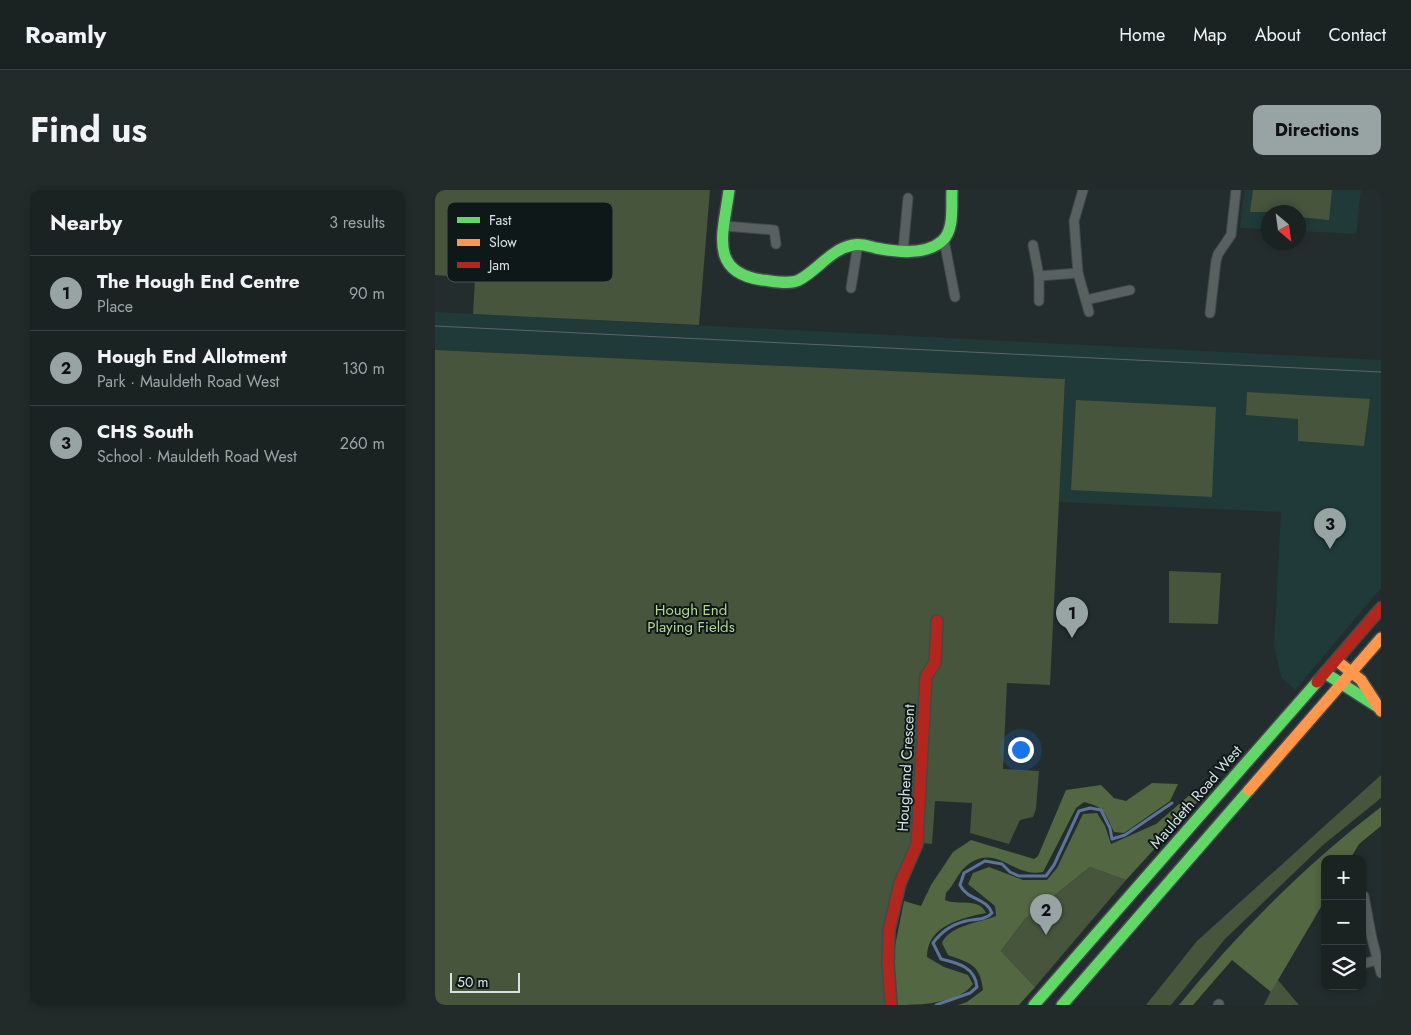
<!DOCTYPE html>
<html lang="en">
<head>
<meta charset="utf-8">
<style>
	:root { --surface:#1a2222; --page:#232a2a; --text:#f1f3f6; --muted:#9fa4a5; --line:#383f40; --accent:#98a3a3 }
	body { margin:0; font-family:Jost,sans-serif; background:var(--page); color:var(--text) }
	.controls { position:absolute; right:15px; bottom:15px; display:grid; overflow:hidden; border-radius:10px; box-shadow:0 2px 8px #0003 }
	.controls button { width:45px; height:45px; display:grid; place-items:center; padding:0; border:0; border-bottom:1px solid var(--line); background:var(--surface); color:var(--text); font:25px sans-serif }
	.compass { position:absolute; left:826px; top:15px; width:45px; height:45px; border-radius:50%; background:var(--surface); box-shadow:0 2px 8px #0003; rotate:151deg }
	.scale { position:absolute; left:15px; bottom:12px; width:70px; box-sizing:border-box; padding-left:5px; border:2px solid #d7e3e3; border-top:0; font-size:14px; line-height:18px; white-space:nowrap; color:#d7e3e3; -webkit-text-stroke:4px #0f1818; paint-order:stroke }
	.you { position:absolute; left:585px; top:559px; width:18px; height:18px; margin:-12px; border:4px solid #fff; border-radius:50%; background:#1a73e8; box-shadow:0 0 0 8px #1a73e833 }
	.badge { display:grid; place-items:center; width:32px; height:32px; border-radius:50%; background:var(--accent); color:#111; font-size:16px; font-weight:700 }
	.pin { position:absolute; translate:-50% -41px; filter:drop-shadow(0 1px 2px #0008) }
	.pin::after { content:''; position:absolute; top:26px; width:18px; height:15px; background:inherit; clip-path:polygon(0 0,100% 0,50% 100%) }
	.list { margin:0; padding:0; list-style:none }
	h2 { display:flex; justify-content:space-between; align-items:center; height:65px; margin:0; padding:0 20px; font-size:21px }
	h2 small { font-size:16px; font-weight:400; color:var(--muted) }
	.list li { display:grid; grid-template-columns:32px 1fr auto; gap:15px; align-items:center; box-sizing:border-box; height:75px; padding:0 20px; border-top:1px solid var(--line) }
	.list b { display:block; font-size:19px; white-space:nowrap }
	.list p { margin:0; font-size:16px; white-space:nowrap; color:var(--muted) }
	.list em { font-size:16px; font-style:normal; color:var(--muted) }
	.icon { flex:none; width:28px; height:28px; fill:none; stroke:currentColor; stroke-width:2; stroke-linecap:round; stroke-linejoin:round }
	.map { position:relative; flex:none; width:946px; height:815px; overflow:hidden; border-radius:10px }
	header { display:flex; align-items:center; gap:30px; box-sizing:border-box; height:70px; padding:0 25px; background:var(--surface); border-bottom:1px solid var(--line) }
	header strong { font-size:24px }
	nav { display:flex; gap:28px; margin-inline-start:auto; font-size:18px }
	.intro { display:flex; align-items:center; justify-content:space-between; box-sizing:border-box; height:120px; padding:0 30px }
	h1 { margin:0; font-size:35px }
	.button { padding:12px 22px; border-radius:10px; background:var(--accent); color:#111; font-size:18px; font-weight:700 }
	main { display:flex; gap:30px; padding:0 30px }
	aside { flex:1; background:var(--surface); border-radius:10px; box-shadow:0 2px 8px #0003 }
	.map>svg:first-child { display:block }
	.built { fill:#1f3a39 }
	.green { fill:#47553d }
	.forest { fill:#536743 }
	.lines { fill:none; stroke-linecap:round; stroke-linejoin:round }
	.stream { stroke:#5b7497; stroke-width:3 }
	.street-casing { stroke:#404a4a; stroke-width:11 }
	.fast-casing { stroke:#404a4a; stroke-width:14 }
	.slow-casing { stroke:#404a4a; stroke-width:14 }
	.jam-casing { stroke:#404a4a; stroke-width:14 }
	.street { stroke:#586060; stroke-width:9 }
	.fast { stroke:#63d668; stroke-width:11 }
	.slow { stroke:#ff974d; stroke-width:11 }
	.jam { stroke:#b3261e; stroke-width:11 }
	.tram { stroke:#5e6564; stroke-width:1 }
	.labels { text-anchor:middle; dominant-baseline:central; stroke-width:4; stroke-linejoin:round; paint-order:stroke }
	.park-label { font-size:15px; fill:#b6d894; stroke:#0f1818 }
	.street-label { font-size:15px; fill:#d7e3e3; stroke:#0f1818 }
	.key { fill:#0f1818; stroke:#4b5555; stroke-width:1 }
	.key-label { font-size:14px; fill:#d7e3e3 }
</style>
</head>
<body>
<header>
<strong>Roamly</strong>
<nav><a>Home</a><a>Map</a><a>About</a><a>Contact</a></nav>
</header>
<div class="intro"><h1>Find us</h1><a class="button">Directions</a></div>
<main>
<aside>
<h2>Nearby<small>3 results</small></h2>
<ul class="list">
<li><span class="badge">1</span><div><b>The Hough End Centre</b><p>Place</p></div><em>90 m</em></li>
<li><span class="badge">2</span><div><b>Hough End Allotment</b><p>Park · Mauldeth Road West</p></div><em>130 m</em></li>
<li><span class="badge">3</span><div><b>CHS South</b><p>School · Mauldeth Road West</p></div><em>260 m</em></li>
</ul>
</aside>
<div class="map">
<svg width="946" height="815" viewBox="0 0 946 815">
	<rect width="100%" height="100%" fill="#232d2d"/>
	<g class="built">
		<path d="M809 0H926L921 44 864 41V22H834L833 39 805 38Z"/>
		<path d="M0 122 946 170V398L860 500 846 487 839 455 846 322 624 312 630 189 0 160Z"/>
	</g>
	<g class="green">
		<path d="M0 0H275L264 135 38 124 40 88 0 85Z"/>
		<path d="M818 0H897L894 30 864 27V22H815Z"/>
		<path d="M0 160 630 189 615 495 572 493 568 579 604 581 601 619 598 627 585 630 574 654 535 643 537 613 500 611 497 654 488 653C473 688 459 723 457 761 456 779 459 797 460 815H0Z"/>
		<path d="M812 202 935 209 929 256 863 251V229L811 225Z"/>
		<path d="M641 210 781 217 777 307 636 300Z"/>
		<path d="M734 381 786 383 783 434 734 433Z"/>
		<path d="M946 585V608L888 655 790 749 736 815H711L762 751Z"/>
		<path d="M655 677 691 690 600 797 566 761 590 729Z"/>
		<path d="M842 789 864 815H829Z"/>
	</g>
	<g class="forest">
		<path d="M717 593 743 594 735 611 689 643 679 642C670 623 670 617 649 612L641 618 608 682C579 688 563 655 535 673 523 681 520 694 511 703L510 710C523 716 544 707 551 723 526 728 492 736 492 767L509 777 533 785 538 794C524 814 483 815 461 815L459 761 469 711 486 716 496 695 518 662 536 650 599 669 603 666 631 600 666 595 679 608 691 611Z"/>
		<path d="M757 603 766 608 691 690 655 677 590 729 566 761 600 797 584 815H523L532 812 548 800C545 774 535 773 513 765L507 753C515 735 544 733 561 726L560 716 533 694 538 683 554 677 588 690H612L622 678 648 624 662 623 670 636 676 654 721 634Z"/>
		<path d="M946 617V636L924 654 915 669H890V710L836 802 797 770 758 815H744C804 742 870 675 946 617Z"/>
	</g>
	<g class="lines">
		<path class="stream" d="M501 815 535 803 542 797C540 777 523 773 506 769L498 753C506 742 518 734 531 731 540 729 551 730 557 723 551 707 533 711 525 695L529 683 550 671 567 674 575 682 584 686H611L619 675 644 621 655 618 666 620 675 638 677 649 690 645 737 613"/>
		<g class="street-casing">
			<g id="street">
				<path d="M648 0 639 31 643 83 654 122"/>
				<path d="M290 36 339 40 341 54"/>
				<path d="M509 50 520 107"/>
				<path d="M598 55 604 86V111"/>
				<path d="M468 61 473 8"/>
				<path d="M604 86 643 83"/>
				<path d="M416 98 423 54"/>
				<path d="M651 110 695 100"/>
				<path d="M775 123 781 71 783 64 796 45 801 0"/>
				<path d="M929 706 937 749 946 783"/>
				<path d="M927 774 942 770"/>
				<path d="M783 815 784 814"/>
			</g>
		</g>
		<g class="fast-casing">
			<g id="fast">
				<path d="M294 0C289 41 272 82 327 90 338 91 354 95 364 90 383 80 396 59 418 55 426 53 433 56 441 58 461 62 490 66 507 51 520 40 516 15 517 0"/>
				<path d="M890 483 943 517"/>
				<path d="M599 815 882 492"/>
				<path d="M627 815 814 600"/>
			</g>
		</g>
		<g class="slow-casing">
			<g id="slow">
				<path d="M902 471 926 490 946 521"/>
				<path d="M814 600 946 448"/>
			</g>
		</g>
		<g class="jam-casing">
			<g id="jam">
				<path d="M882 492 946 418"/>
				<path d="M456 815 453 773 454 740 465 693 482 654 491 486 500 473 502 431"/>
			</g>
		</g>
		<use href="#street" class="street"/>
		<use href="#fast" class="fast"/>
		<use href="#slow" class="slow"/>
		<use href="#jam" class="jam"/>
		<path class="tram" d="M0 136 946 182"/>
	</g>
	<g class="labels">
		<g class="park-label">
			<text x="256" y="420">Hough End<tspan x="256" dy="17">Playing Fields</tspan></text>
		</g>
		<g class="street-label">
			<text transform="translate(471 578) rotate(-87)">Houghend Crescent</text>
			<text transform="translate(761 607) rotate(-49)">Mauldeth Road West</text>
		</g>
	</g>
	<rect x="12" y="12" width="166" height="80" rx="8" class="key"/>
	<rect x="22" y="27" width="23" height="6" fill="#63d668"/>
	<rect x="22" y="49" width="23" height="7" fill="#ff974d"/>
	<rect x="22" y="72" width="23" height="6" fill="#b3261e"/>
	<g class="key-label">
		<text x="54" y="35">Fast</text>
		<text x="54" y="57">Slow</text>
		<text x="54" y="80">Jam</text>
	</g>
</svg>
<div class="controls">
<button>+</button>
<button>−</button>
<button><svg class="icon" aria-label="layers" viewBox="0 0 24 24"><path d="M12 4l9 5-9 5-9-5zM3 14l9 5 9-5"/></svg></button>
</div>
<svg class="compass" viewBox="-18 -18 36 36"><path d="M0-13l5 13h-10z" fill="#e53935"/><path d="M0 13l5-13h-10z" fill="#9fa4a5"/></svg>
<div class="scale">50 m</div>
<div class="you"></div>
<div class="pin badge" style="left:637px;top:448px">1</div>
<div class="pin badge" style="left:611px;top:745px">2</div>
<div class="pin badge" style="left:895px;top:359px">3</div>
</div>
</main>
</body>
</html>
